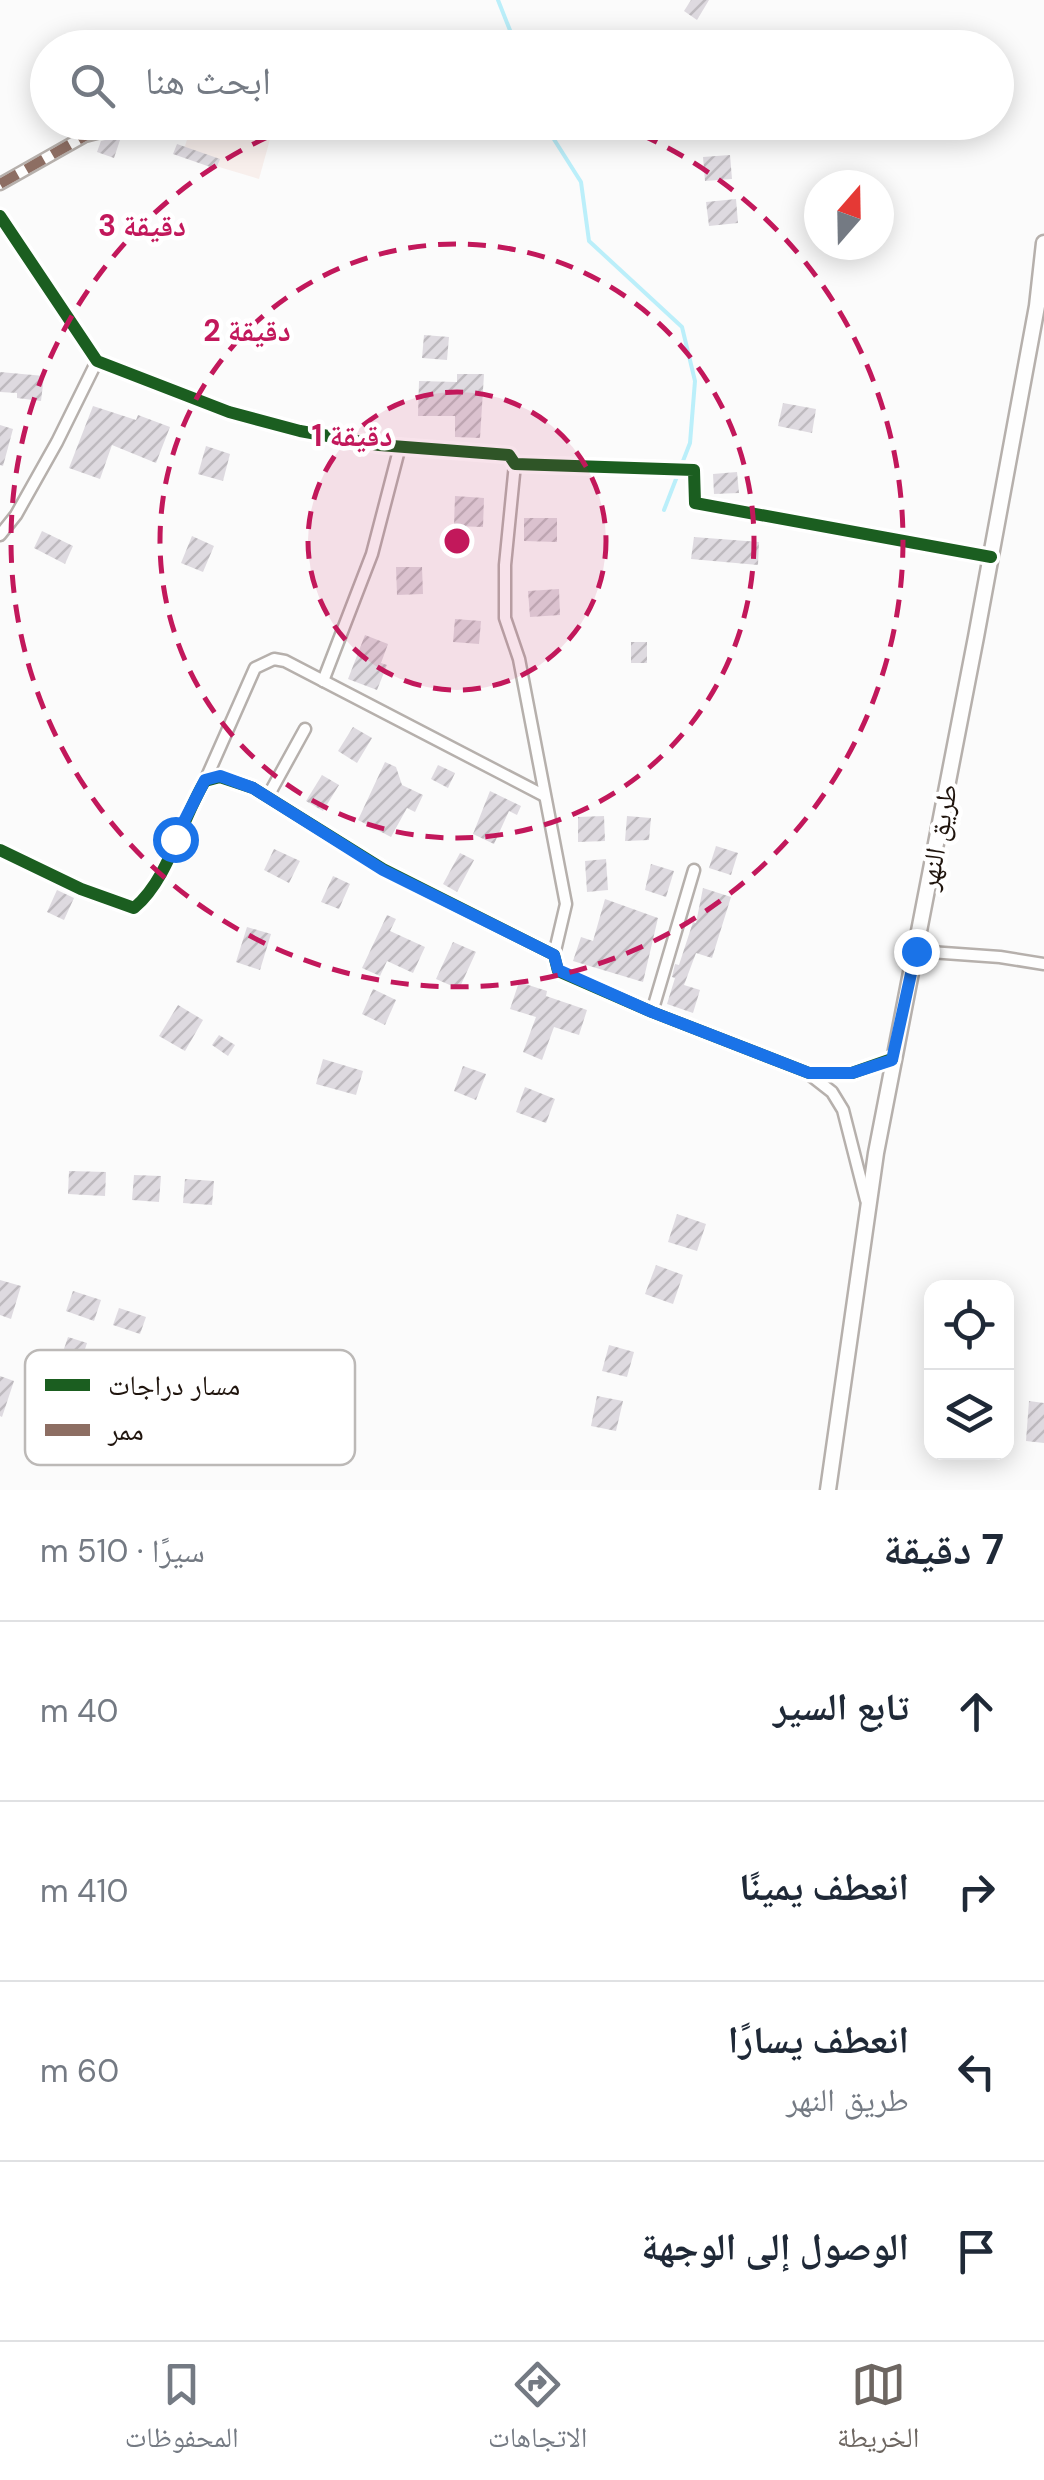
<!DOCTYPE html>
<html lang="ar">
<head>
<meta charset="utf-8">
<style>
	:root { --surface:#fff; --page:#f2f2f3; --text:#1f2937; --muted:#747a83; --line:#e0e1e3; --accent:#6d6661 }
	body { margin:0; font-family:"DM Sans","Noto Naskh Arabic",sans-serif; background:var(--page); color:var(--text); direction:rtl }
	.controls { position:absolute; right:30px; bottom:30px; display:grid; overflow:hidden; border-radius:20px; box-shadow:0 5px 25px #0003 }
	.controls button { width:90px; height:90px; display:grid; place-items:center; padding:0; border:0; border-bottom:2px solid var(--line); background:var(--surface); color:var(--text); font:50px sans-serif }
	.compass { position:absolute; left:804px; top:170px; width:90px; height:90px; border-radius:50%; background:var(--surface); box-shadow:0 5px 25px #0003; rotate:20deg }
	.stop { position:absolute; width:30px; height:30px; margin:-22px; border:8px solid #1a73e8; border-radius:50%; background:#fff }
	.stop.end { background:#1a73e8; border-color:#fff; box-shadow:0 2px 10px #0008 }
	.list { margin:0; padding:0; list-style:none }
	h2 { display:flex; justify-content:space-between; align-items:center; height:130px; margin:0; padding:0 40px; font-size:42px }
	h2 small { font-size:32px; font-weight:400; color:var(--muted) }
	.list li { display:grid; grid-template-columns:65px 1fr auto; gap:30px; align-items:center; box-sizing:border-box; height:180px; padding:0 40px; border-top:2px solid var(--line) }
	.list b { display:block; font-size:38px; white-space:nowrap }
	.list p { margin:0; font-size:32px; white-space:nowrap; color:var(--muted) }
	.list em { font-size:32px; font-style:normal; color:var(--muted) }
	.icon { flex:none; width:55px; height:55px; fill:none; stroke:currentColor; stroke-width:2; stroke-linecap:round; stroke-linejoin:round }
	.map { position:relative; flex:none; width:1044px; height:1490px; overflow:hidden; direction:ltr }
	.search { position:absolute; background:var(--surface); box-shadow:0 5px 25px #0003; left:30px; right:30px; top:30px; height:110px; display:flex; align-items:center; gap:25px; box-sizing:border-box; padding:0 35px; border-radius:55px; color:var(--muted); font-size:38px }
	.sheet { height:850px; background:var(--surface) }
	nav { display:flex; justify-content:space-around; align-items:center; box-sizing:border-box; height:140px; border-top:2px solid var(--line); background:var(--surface); font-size:28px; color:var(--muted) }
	nav a { display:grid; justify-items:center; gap:5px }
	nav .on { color:var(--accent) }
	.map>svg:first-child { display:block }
	.education { fill:#f8efec }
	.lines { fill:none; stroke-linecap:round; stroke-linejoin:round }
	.stream { stroke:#bbeffa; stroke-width:4 }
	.building { fill:url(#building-hatch) }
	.minor-casing { stroke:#b6b0ac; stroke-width:15 }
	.secondary-casing { stroke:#b6b0ac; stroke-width:19 }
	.minor { stroke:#fefefe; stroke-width:10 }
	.secondary { stroke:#fefefe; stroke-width:14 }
	.quiet { stroke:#8d6e63; stroke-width:10; stroke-dasharray:20 10; stroke-linecap:butt }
	.cycleway-casing { stroke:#fff; stroke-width:19 }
	.cycleway { stroke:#1b5e20; stroke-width:12 }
	.route { stroke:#1a73e8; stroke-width:12 }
	.ring { fill:none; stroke:#c2185b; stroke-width:5; stroke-dasharray:18 12 }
	.labels { text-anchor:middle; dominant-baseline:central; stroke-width:9; stroke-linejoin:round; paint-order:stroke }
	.street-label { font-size:28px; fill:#20150e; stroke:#fff }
	.key { fill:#fff; stroke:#bcb9b7; stroke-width:2.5 }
	.key-label { font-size:28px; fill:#20150e }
	.centre { fill:#c2185b; stroke:#fff; stroke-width:5 }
	.ring-label { font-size:30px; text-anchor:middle; font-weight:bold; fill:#c2185b; stroke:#fff; stroke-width:9; stroke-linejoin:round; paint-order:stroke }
</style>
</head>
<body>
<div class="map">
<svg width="1044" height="1490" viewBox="0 0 1044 1490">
	<defs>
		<pattern id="building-hatch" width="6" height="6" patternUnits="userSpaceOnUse" patternTransform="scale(2.5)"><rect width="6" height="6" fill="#dedae0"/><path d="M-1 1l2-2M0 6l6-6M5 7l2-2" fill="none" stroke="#bebabf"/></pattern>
	</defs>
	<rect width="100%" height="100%" fill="#fbfbfb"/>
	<path class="education" d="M192 123H240L272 132 259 179 182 156Z"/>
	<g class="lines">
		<g class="stream">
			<path d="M498 0 517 48"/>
			<path d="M543 122 581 182 589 241 682 327 695 381 690 443 664 510"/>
		</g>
	</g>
	<g class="building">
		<path d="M691 0H709L697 20 684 11Z"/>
		<path d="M113 138 120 140 114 158 97 152 101 141Z"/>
		<path d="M177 144 220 159 216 169 173 154Z"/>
		<path d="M730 155 732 179 705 181 703 157Z"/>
		<path d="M736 199 738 223 709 226 706 202Z"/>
		<path d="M424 335 449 337 447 360 422 358Z"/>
		<path d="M0 372 44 376 41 401 17 398V393L0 392Z"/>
		<path d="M457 374H484L480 438 455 437V416H418L419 381 457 382Z"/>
		<path d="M783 403 816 409 812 433 778 426Z"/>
		<path d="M93 406 136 420 138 415 170 427 156 463 112 445 100 479 69 468Z"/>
		<path d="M0 425 13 429 3 466 0 465Z"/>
		<path d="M206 446 230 454 223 481 198 474Z"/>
		<path d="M737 472 739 493 714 494 713 474Z"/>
		<path d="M455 496 484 498 483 527 454 526Z"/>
		<path d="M524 518H557V542L524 541Z"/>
		<path d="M42 531 73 546 65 564 34 548Z"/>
		<path d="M192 536 214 546 203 572 181 563Z"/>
		<path d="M694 537 759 542 758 565 691 559Z"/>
		<path d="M396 567H422L423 594 397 595Z"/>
		<path d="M559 589 560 615 530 617 528 591Z"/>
		<path d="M455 619 481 621 479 644 453 642Z"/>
		<path d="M365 635 388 644 381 663 387 665 377 690 348 679Z"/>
		<rect x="631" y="642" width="16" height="21"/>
		<path d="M353 727 372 738 357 763 338 751Z"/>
		<path d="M385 762 396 767 402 785 423 795 415 812 407 808 391 837 358 820Z"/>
		<path d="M438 765 455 773 448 788 431 779Z"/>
		<path d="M322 775 339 785 323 811 306 801Z"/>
		<path d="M490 791 521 806 517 815 509 811 494 844 473 834Z"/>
		<path d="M604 816 605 841 578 842V817Z"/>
		<path d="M627 816 651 818 649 840 625 841Z"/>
		<path d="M716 846 738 853 731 875 709 868Z"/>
		<path d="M274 849 300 861 289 883 264 870Z"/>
		<path d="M460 853 474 860 457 892 443 884Z"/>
		<path d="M606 859 608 890 587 892 585 861Z"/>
		<path d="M651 864 674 871 666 897 645 890Z"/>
		<path d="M333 876 350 884 339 909 321 902Z"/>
		<path d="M703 888 731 897 712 958 696 953 684 985 700 990 693 1013 667 1004 675 978 672 977 675 964 679 965 693 922 696 923Z"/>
		<path d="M57 890 74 898 64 920 47 912Z"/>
		<path d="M605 899 658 918 643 982 573 961 581 937 593 941Z"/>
		<path d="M387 915 396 919 390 931 425 947 413 973 387 961 380 976 362 968Z"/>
		<path d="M247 927 271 934 260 970 236 962Z"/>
		<path d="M453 942 476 952 459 989 436 979Z"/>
		<path d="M519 982 547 991 546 996 587 1010 579 1035 554 1027 542 1060 523 1052 536 1017 510 1009Z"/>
		<path d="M373 989 396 1000 385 1025 362 1014Z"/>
		<path d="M178 1005 203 1020 185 1051 159 1036Z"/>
		<path d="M219 1035 235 1045 228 1056 212 1045Z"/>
		<path d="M323 1059 363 1071 356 1095 316 1084Z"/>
		<path d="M463 1066 486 1074 476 1100 454 1091Z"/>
		<path d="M525 1087 555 1099 546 1123 516 1112Z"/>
		<path d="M69 1171 106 1172 105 1196 68 1194Z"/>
		<path d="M134 1175 161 1176 159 1202 132 1200Z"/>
		<path d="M185 1179 214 1181 212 1205 183 1203Z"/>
		<path d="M677 1214 706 1224 697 1251 668 1242Z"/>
		<path d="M656 1265 683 1275 673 1304 645 1294Z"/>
		<path d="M0 1280 21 1286 11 1319 0 1315Z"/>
		<path d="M73 1291 101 1300 94 1321 66 1311Z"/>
		<path d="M119 1308 146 1317 140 1334 113 1325Z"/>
		<path d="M68 1337 87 1343 78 1370 59 1364Z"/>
		<path d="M609 1345 634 1352 627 1377 602 1371Z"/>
		<path d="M0 1376 14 1381 2 1417 0 1416Z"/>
		<path d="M597 1396 623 1401 616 1431 591 1426Z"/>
		<path d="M1029 1401 1044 1403V1443L1026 1441Z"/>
	</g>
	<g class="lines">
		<g class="minor-casing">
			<g id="minor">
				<path d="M0 184 85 136 120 127 165 122"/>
				<path d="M0 216 97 361 229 412 300 431 379 445 509 455 515 464 694 470 695 503 991 557"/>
				<path d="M515 464 505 565V618L519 659 566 904 554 955"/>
				<path d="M0 535 16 515 57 442 97 361"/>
				<path d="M323 681 372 554 398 454"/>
				<path d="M205 781 255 668 274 659 285 661 543 795"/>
				<path d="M267 798 305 729"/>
				<path d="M0 850 81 889 134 908C169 879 181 820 205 781L220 777 253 788 383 869 554 955 558 971 652 1012 809 1073H852L892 1059"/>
				<path d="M916 951 1000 957 1044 964"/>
				<path d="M652 1012 694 870"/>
				<path d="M809 1074 832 1092 843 1110 866 1200"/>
			</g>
		</g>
		<g class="secondary-casing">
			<path id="secondary" d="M828 1490 876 1153 976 637 1037 306 1044 243"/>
		</g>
		<use href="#minor" class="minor"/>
		<use href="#secondary" class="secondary"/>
		<path class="quiet" d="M0 184 85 136 120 127 165 122"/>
		<g class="cycleway-casing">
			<g id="cycleway">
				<path d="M0 216 97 361 229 412 300 431 379 445 509 455 515 464 694 470 695 503 991 557"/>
				<path d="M0 850 81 889 134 908C169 879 181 820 205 781L220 777 253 788 383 869 554 955 558 971 652 1012 809 1073H852L892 1059"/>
			</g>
		</g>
		<use href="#cycleway" class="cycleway"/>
	</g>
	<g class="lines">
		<path class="route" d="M175 839 205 780 220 776 253 788 383 870 554 955 558 970 652 1012 809 1073H852L892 1060 916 951"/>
	</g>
	<circle cx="457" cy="541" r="149" fill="#c2185b" fill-opacity=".12"/>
	<g class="ring">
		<circle cx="457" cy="541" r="149"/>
		<circle cx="457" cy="541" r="297"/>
		<path d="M613 123A446 446 0 1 1 301 123"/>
	</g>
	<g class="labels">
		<g class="street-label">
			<text transform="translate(938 837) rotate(-79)">طريق النهر</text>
		</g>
	</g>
	<rect x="25" y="1350" width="330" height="115" rx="15" class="key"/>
	<rect x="45" y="1379" width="45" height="12" fill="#1b5e20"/>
	<rect x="45" y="1424" width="45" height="12" fill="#8d6e63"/>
	<g class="key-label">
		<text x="108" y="1395">مسار دراجات</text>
		<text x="108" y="1440">ممر</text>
	</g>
	<circle cx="457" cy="541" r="15" class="centre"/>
	<g class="ring-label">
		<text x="142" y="236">3 دقيقة</text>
		<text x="247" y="341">2 دقيقة</text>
		<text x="352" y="446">1 دقيقة</text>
	</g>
</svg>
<div class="controls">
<button><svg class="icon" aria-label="locate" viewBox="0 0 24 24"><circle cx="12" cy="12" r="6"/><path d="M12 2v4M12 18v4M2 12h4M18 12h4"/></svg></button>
<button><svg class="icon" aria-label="layers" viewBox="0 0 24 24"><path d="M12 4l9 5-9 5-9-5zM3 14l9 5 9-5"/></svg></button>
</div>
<svg class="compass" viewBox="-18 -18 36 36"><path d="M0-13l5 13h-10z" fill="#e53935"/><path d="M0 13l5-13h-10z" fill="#747a83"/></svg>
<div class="stop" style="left:175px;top:839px"></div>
<div class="stop end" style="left:916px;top:951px"></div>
<div class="search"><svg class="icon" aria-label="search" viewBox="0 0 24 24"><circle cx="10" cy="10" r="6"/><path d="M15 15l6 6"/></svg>ابحث هنا</div>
</div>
<section class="sheet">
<h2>7 دقيقة<small>سيرًا · 510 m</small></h2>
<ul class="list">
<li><svg class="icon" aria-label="ahead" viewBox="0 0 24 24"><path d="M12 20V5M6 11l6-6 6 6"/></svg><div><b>تابع السير</b></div><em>40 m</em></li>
<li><svg class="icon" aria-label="right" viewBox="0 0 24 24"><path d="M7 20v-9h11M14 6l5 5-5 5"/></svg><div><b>انعطف يمينًا</b></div><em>410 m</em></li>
<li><svg class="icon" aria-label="left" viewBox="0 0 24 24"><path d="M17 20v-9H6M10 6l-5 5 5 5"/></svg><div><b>انعطف يسارًا</b><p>طريق النهر</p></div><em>60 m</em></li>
<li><svg class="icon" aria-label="arrive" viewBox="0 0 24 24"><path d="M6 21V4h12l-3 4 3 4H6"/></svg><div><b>الوصول إلى الوجهة</b></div></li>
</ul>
</section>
<nav>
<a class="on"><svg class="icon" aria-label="map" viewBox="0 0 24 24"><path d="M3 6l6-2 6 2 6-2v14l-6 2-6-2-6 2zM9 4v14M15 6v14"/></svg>الخريطة</a>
<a><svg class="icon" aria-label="directions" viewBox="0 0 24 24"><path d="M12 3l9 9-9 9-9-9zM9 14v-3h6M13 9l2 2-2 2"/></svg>الاتجاهات</a>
<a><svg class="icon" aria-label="saved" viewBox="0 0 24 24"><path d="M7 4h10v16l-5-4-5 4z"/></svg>المحفوظات</a>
</nav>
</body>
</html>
